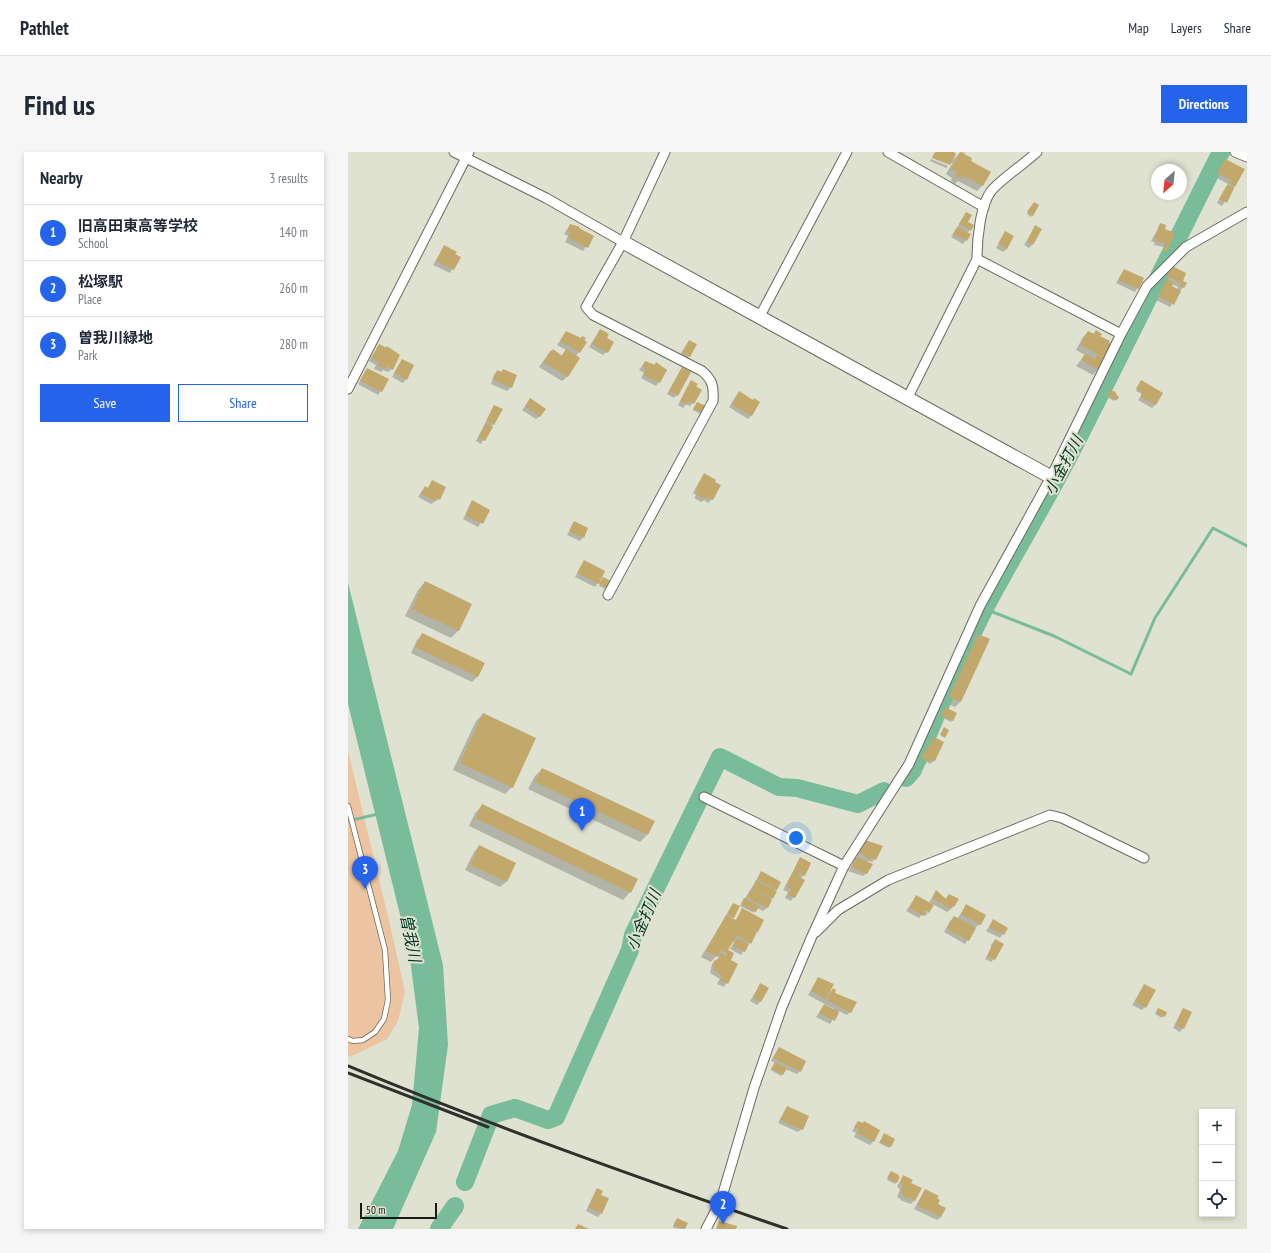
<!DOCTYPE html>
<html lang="en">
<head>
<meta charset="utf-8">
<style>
	:root { --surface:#fff; --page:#f6f6f7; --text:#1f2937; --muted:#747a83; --line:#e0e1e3; --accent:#2563eb }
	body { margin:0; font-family:"PT Sans Narrow","Noto Sans JP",sans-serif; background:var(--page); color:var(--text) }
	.controls { position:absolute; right:12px; bottom:12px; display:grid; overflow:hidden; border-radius:0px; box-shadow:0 2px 6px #0003 }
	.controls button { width:36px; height:36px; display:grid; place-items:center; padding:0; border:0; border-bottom:1px solid var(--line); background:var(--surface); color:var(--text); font:20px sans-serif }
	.compass { position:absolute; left:803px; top:12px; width:36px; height:36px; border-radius:50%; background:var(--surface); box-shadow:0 2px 6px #0003; rotate:207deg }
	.scale { position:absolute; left:12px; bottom:10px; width:77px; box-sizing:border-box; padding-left:4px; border:2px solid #191a14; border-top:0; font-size:11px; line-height:14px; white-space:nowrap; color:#191a14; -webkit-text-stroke:3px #dfe1d1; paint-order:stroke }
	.you { position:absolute; left:448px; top:686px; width:14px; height:14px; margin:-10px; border:3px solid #fff; border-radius:50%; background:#1a73e8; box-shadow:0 0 0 6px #1a73e833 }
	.badge { display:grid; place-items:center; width:26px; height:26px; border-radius:50%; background:var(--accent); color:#fff; font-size:13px; font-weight:700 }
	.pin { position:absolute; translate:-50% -33px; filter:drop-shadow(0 1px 2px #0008) }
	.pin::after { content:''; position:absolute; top:21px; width:14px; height:12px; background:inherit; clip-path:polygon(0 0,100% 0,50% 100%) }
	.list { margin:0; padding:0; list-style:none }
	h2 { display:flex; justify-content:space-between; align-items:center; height:52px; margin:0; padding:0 16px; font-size:17px }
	h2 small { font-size:13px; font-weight:400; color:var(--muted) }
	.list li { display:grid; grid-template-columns:26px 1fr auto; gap:12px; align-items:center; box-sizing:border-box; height:56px; padding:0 16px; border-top:1px solid var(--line) }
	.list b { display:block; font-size:15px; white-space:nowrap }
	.list p { margin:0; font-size:13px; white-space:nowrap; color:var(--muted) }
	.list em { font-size:13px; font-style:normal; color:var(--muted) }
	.actions { display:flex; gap:8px; padding:12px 16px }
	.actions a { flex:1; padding:9px 0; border:1px solid var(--accent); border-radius:0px; text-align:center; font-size:14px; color:var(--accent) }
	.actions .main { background:var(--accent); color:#fff }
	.icon { flex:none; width:22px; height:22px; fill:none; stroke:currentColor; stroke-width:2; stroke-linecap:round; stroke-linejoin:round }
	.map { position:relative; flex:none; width:899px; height:1077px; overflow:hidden; border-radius:0px }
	header { display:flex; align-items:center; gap:24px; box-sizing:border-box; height:56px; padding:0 20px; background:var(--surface); border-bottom:1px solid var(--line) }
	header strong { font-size:19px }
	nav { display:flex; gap:22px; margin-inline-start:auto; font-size:14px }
	.intro { display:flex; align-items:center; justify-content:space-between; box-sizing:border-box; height:96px; padding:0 24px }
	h1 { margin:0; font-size:28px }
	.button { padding:10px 18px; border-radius:0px; background:var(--accent); color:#fff; font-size:14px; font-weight:700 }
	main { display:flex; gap:24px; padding:0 24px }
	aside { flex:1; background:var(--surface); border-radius:0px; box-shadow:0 2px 6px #0003 }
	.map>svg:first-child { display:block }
	.green { fill:#ecc4a1 }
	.water { fill:#78bc99 }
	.shadow { fill:#0003; fill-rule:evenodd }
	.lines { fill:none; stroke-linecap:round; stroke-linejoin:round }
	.stream { stroke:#78bc99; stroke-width:3 }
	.river { stroke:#78bc99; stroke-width:18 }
	.building { fill:#c2a86b }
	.lane-casing { stroke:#696b5d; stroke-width:6 }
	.street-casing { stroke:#696b5d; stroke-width:11 }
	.secondary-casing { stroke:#696b5d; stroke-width:15 }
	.lane { stroke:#fff; stroke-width:4.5 }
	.street { stroke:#fff; stroke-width:9 }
	.secondary { stroke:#fff; stroke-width:13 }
	.rail { stroke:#2f3029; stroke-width:3 }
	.labels { text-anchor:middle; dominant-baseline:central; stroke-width:4; stroke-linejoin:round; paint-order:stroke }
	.water-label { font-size:16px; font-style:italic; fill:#003a23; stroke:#dfe1d1 }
</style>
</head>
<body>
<header>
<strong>Pathlet</strong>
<nav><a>Map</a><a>Layers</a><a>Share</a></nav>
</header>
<div class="intro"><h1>Find us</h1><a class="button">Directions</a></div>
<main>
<aside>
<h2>Nearby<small>3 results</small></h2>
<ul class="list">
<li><span class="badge">1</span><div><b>旧高田東高等学校</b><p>School</p></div><em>140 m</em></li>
<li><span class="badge">2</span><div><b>松塚駅</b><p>Place</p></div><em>260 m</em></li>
<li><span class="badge">3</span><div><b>曽我川緑地</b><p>Park</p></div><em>280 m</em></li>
</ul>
<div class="actions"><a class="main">Save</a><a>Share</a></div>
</aside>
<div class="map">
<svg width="899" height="1077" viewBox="0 0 899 1077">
	<rect width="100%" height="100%" fill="#dfe1d1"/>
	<path class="green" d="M0 599 42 773 57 840 50 869 39 887 2 905 0 903Z"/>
	<path class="water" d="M0 431 95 813 100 893 88 980 45 1077H10L50 999 64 953 71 876 61 799 0 552Z"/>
	<g class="shadow">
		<path d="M587 0H602L605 8 613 0 621 9 641 20 634 34 629 39 610 29 607 32 603 29 604 26 598 22 605 10 602 12 584 5Z"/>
		<path d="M583 7 600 14 598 16 582 9Z"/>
		<path d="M877 8 887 34 874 54 869 51 880 32 867 25Z"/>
		<path d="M685 52 684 63 683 65 679 62Z"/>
		<path d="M618 61 622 78 619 81 618 88 615 92 603 85Z"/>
		<path d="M813 72 815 77 825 82 818 99 814 103 813 102 816 95 806 93 807 91 803 89Z"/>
		<path d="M222 73 245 84 235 99 217 90 220 84 216 82Z"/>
		<path d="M688 74 685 92 681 96 676 93Z"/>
		<path d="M657 81 659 97 655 100 648 96Z"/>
		<path d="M96 95 111 105 102 121 85 113Z"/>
		<path d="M824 115 833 129 835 135 822 155 808 148 819 129 816 128ZM824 132 830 135 829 138 823 135Z"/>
		<path d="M776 118 795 127 787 140 768 131Z"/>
		<path d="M252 178 258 186 259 200 255 203 241 195Z"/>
		<path d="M748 179 751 184V212L750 217 745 223 728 214 737 203 728 198 735 185 740 180 745 182Z"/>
		<path d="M218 180 232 187 234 185 238 190 228 204 220 224 214 229 191 215 203 199 213 204 218 198 209 193Z"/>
		<path d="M341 189V204L338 208 331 204Z"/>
		<path d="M31 193 45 198 44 217 40 220 35 218 33 220 26 217 28 213 21 209Z"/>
		<path d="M54 208 58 227 55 231 44 225Z"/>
		<path d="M297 210 306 213 308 211 318 219 308 234 293 226 296 221 291 218Z"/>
		<path d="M334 216 329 243 326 246 319 242Z"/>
		<path d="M19 217 40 228 30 243 10 232Z"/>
		<path d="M155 218 163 235 159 239 143 232 146 222 150 219 153 220Z"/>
		<path d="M343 229 345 251 342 254 338 252 335 256 330 253Z"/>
		<path d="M792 231 808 252 804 256 790 248 794 242 788 239Z"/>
		<path d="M391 240 404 263 400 267 381 255Z"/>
		<path d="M761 241 770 245 766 249 759 245Z"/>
		<path d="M182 248 192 264 188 267 174 258Z"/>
		<path d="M348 252 357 255 352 262 345 258Z"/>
		<path d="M146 254 145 272 133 292 128 289Z"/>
		<path d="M356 322 364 347 360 351 356 348 353 350 346 346 348 343 345 341Z"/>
		<path d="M84 330 96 336 91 347 83 352 70 345 74 339 77 335 79 337Z"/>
		<path d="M125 349 141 359 130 375 115 367Z"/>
		<path d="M226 371 235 385 232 389 219 383Z"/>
		<path d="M236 410 250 431 247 435 227 425Z"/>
		<path d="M254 428 263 431 259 438 251 434Z"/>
		<path d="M77 430 111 478 103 486 57 464 70 438Z"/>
		<path d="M75 482 136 512 129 525 124 530 63 501 69 488Z"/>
		<path d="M630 483 612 550 607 555 596 550 624 488Z"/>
		<path d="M596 558 608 562 603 570 593 565Z"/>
		<path d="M135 562 164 635 157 642 105 618 128 569Z"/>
		<path d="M586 586 595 590 586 609 582 612 579 610 577 613 571 610Z"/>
		<path d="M194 617 299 683 292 690 180 637 187 624Z"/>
		<path d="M134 654 282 740 275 748 121 674 127 661Z"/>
		<path d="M514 693 527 707 524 710 520 709 519 710V721L515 724 500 719 510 705 508 704Z"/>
		<path d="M131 694 167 711 158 730 152 735 117 718 126 700Z"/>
		<path d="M452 707 456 723 453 726 456 728 443 749 437 746 440 740 435 738Z"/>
		<path d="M413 721 428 737 419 756 415 759 409 756 406 761 392 754Z"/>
		<path d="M588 740 597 747 601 743 609 748 602 758 599 760 581 750Z"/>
		<path d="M568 745 573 757 580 761 577 764 574 762 571 766 558 759Z"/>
		<path d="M385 752 391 755 384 767 387 769 394 758 409 779 393 803 382 797 386 790 384 789 377 803 380 800 381 808 389 813 376 835 369 832 372 827 362 821 364 812 371 805 368 804 363 810 353 805Z"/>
		<path d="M618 754 632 772 628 775 617 792 596 780 602 769 606 765 609 767Z"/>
		<path d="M645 769 659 776 652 786 638 779Z"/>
		<path d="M647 788 646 807 643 810 637 807 644 795 642 794Z"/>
		<path d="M470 826 480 842 485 837V841L502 860 499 863 491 859 482 872 468 865 476 854 485 858 486 857 460 843Z"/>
		<path d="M412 833V850L409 853 402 849Z"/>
		<path d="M797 833V855L794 858 784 853Z"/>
		<path d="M835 857V876L832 880 825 876Z"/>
		<path d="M809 858 818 860 814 866 807 862Z"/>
		<path d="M431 896 452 919 449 922 437 917 433 924 423 918 427 911 423 909Z"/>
		<path d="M439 955 454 977 450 980 430 971Z"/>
		<path d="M510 970 514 972 525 989 522 993 506 985 508 981 504 979Z"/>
		<path d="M535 984 542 994 541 996 531 991Z"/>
		<path d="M542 1021 548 1030 547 1032 539 1028Z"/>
		<path d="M555 1025 562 1031 567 1048 563 1052 552 1048 553 1047 549 1045 552 1038 549 1034Z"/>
		<path d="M249 1038 252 1043 253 1061 250 1065 238 1059Z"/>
		<path d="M577 1038 588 1047 593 1065 589 1068 566 1057Z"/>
		<path d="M328 1068 339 1072 336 1077 325 1076Z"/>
	</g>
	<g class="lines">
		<g class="stream">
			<path d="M637 457 706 484 783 522 807 466 865 376 899 394"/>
			<path d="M0 669 30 662"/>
		</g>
		<g class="river">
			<path d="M558 626 565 618C588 564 610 509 637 456 664 405 694 356 721 304 773 203 822 101 873 0"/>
			<path d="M117 1030 143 963 167 956 200 968 208 965 282 798 285 783 372 605 431 635 449 636 510 652 536 639"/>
			<path d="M91 1077 107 1054"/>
		</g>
	</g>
	<g class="building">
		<path d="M588 0H606L608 2 602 13 584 6Z"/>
		<path d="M612 0 617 1 616 2 624 6 623 9 643 20 635 34 615 24 613 27 607 24 609 20 603 17Z"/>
		<path d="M877 7 897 17 887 35 881 31 883 28 869 21Z"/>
		<path d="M879 33 886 36 879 51 871 47Z"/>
		<path d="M686 50 691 53 685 64 679 60Z"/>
		<path d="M618 60 624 63 620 70 626 73 623 79 611 72Z"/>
		<path d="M812 71 818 73 817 77 827 81 819 100 815 98 818 92 808 89 809 87 806 86Z"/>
		<path d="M222 72 232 75 231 76 246 84 240 96 220 86 223 80 219 79Z"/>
		<path d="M687 73 694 77 685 93 679 89Z"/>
		<path d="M609 75 623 82 619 89 605 82Z"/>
		<path d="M657 79 666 84 659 97 650 92Z"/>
		<path d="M96 93 109 100 107 102 113 105 106 118 88 109Z"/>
		<path d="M824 114 838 121 835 129 839 131 836 136 832 134 833 131 819 124Z"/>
		<path d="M776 117 796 126 791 137 770 128Z"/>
		<path d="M819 127 826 131 824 134 833 139 826 153 810 144Z"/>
		<path d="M252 177 261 182 259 186 266 190 260 201 244 192Z"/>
		<path d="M748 178 754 182 752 184 762 189 761 191 763 192 753 211 754 212 751 218 733 208 737 202 747 207 750 202 732 193 740 179 746 182Z"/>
		<path d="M218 179 233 186 234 184 238 186 236 188 239 190 232 201 212 189Z"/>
		<path d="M341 188 349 192 342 205 334 201Z"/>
		<path d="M31 192 38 196 39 194 52 203 45 218 39 214 37 217 29 213 31 210 23 206Z"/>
		<path d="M205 197 214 204 218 197 232 206 220 225 195 210 203 198 204 199Z"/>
		<path d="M54 207 66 213 59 228 46 221Z"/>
		<path d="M297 209 307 213 308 210 319 218 312 231 295 223 298 217 294 215Z"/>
		<path d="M334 215 343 220 330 244 321 239Z"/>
		<path d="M19 216 41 227 34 240 14 230 12 228Z"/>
		<path d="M155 217 169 223 164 236 145 228 149 218 154 220Z"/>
		<path d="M343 228 350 232 348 234 354 238 346 252 341 249 339 253 332 249Z"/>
		<path d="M793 228 815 241 808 253 793 245V240L788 237Z"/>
		<path d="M762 238 768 240V242L771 245 770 247 768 248 759 244Z"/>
		<path d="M391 239 405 248 406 246 412 250 404 264 385 253 384 251Z"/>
		<path d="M182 246 198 257 192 265 177 254Z"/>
		<path d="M349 250 358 254 355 261 345 257Z"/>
		<path d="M146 253 155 257 146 273 138 269Z"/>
		<path d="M138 271 145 275 137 289 130 286Z"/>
		<path d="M356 321 368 328 367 330 373 333 365 348 359 345 357 347 348 343 350 339 347 338Z"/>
		<path d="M84 328 98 335 92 348 89 346 87 349 73 342 77 334 80 336Z"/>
		<path d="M124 348 142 358 135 372 118 364V361Z"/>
		<path d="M226 369 240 376 236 386 221 379Z"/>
		<path d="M236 408 257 419 251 432 229 421Z"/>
		<path d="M255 425 265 430 261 437 251 432Z"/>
		<path d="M77 429 124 452 111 479 64 457Z"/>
		<path d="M74 481 137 511 130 525 67 495Z"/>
		<path d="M630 482 642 487 613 550 601 545Z"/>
		<path d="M597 555 609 561 605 569 593 564Z"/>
		<path d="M135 561 188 586 165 636 112 611Z"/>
		<path d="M596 575 601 578 597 586 592 583Z"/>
		<path d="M586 585 596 590 587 609 582 607 581 610 573 606Z"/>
		<path d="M194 616 307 669 300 683 187 630Z"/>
		<path d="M134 652 290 727 283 741 127 666Z"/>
		<path d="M517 688 535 694 528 708 524 706 522 708 511 700Z"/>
		<path d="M131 693 168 711 159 730 122 713Z"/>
		<path d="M452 705 463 711 457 724 452 721 450 724 457 728 447 746 440 743 443 737 438 734Z"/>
		<path d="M508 705 525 712 519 722 503 715Z"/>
		<path d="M413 719 433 730 429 738 409 727Z"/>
		<path d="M408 728 429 739 425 747 404 737Z"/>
		<path d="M403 737 424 748 420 756 399 746Z"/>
		<path d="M588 738 598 747 601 742 611 747 606 755 605 754 603 757 584 746Z"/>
		<path d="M568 743 586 753 581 761 578 759 575 764 561 756Z"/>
		<path d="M396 746 411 754 408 760 393 752Z"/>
		<path d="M385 751 392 754 386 766 379 762Z"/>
		<path d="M618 752 638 763 633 773 613 762Z"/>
		<path d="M394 756 416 768 410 780 398 774 409 780 403 792 389 783 380 798 386 801 383 808 390 812 380 832 372 828 374 824 365 817 367 814 364 813 367 808 370 809 373 801 378 804 379 802 373 798 369 805 358 799 378 763 388 768Z"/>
		<path d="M606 764 628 776 621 789 599 777Z"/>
		<path d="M645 767 660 776 656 783 641 775Z"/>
		<path d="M389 786 401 792 397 800 385 794Z"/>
		<path d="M647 787 656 792 647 808 639 804Z"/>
		<path d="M470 825 486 832 478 847 463 839Z"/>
		<path d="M412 831 421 836 413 850 405 846Z"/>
		<path d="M796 832 808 838 798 856 787 849Z"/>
		<path d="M485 836 488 838 487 841 509 850 503 861 479 848Z"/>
		<path d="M476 852 491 860 487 869 471 861Z"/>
		<path d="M810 856 819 860 817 865 808 861Z"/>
		<path d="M835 856 844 860 836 877 827 873Z"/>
		<path d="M431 895 458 909 453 920 425 906Z"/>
		<path d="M427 910 439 916 435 923 423 917Z"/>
		<path d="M439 954 461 964 455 978 432 968Z"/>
		<path d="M510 969 515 971 516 969 532 978 526 990 509 981 511 977 506 975Z"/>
		<path d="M536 981 547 987 543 995 532 990Z"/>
		<path d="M543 1019 551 1023 550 1024 552 1025 549 1031 539 1026Z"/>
		<path d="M555 1023 565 1028 563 1031 574 1036 567 1049 561 1045 560 1047 552 1041 555 1034 552 1030Z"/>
		<path d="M249 1036 255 1039 253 1043 261 1046 254 1062 240 1055Z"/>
		<path d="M577 1037 591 1044 589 1046 592 1048 590 1052 598 1056 593 1065 569 1053Z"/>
		<path d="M329 1066 340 1071 337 1077 325 1074Z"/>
		<path d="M371 1069 389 1074 388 1077H368Z"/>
		<path d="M230 1072 241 1077H227Z"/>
	</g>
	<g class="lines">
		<g class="lane-casing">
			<path id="lane" d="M0 654 37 798 40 848 36 867 27 880 15 888 5 889 0 887"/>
		</g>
		<g class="street-casing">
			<g id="street">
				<path d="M106 0 198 46 275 90"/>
				<path d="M540 0 636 55"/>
				<path d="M887 0 899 5"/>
				<path d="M629 107 773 182"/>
				<path d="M412 164 499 0"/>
				<path d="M0 237 121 0"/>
				<path d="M559 247 629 107C629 89 632 52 644 38 657 24 675 13 689 0"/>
				<path d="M260 443 365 249C366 236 365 228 354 219L245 163 238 155 275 90 317 0"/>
				<path d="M356 645 496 714"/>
				<path d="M468 780 490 758 540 728 702 663 714 666 796 706"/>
				<path d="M358 1077 373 1048 406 936 434 855 464 784 496 714 561 612 632 454 703 325 773 182 799 134 838 95 899 60"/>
			</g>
		</g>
		<g class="secondary-casing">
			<path id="secondary" d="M275 90 703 325"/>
		</g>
		<use href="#lane" class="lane"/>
		<use href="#street" class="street"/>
		<use href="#secondary" class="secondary"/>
		<g class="rail">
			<path d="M0 914C144 974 291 1026 439 1077"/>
			<path d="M0 921 140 975"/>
		</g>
	</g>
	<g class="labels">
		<g class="water-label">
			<text transform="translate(715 313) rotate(-62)">小金打川</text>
			<text transform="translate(295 768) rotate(-67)">小金打川</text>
			<text transform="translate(63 786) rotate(79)">曽我川</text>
		</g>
	</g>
</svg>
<div class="controls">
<button>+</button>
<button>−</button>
<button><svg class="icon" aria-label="locate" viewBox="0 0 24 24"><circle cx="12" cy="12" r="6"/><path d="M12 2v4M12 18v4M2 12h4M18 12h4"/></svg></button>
</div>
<svg class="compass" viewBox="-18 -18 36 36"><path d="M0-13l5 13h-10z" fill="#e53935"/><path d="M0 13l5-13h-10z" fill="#747a83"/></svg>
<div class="scale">50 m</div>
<div class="you"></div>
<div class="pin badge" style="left:234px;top:679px">1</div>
<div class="pin badge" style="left:375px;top:1072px">2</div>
<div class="pin badge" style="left:17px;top:737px">3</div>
</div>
</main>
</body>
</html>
